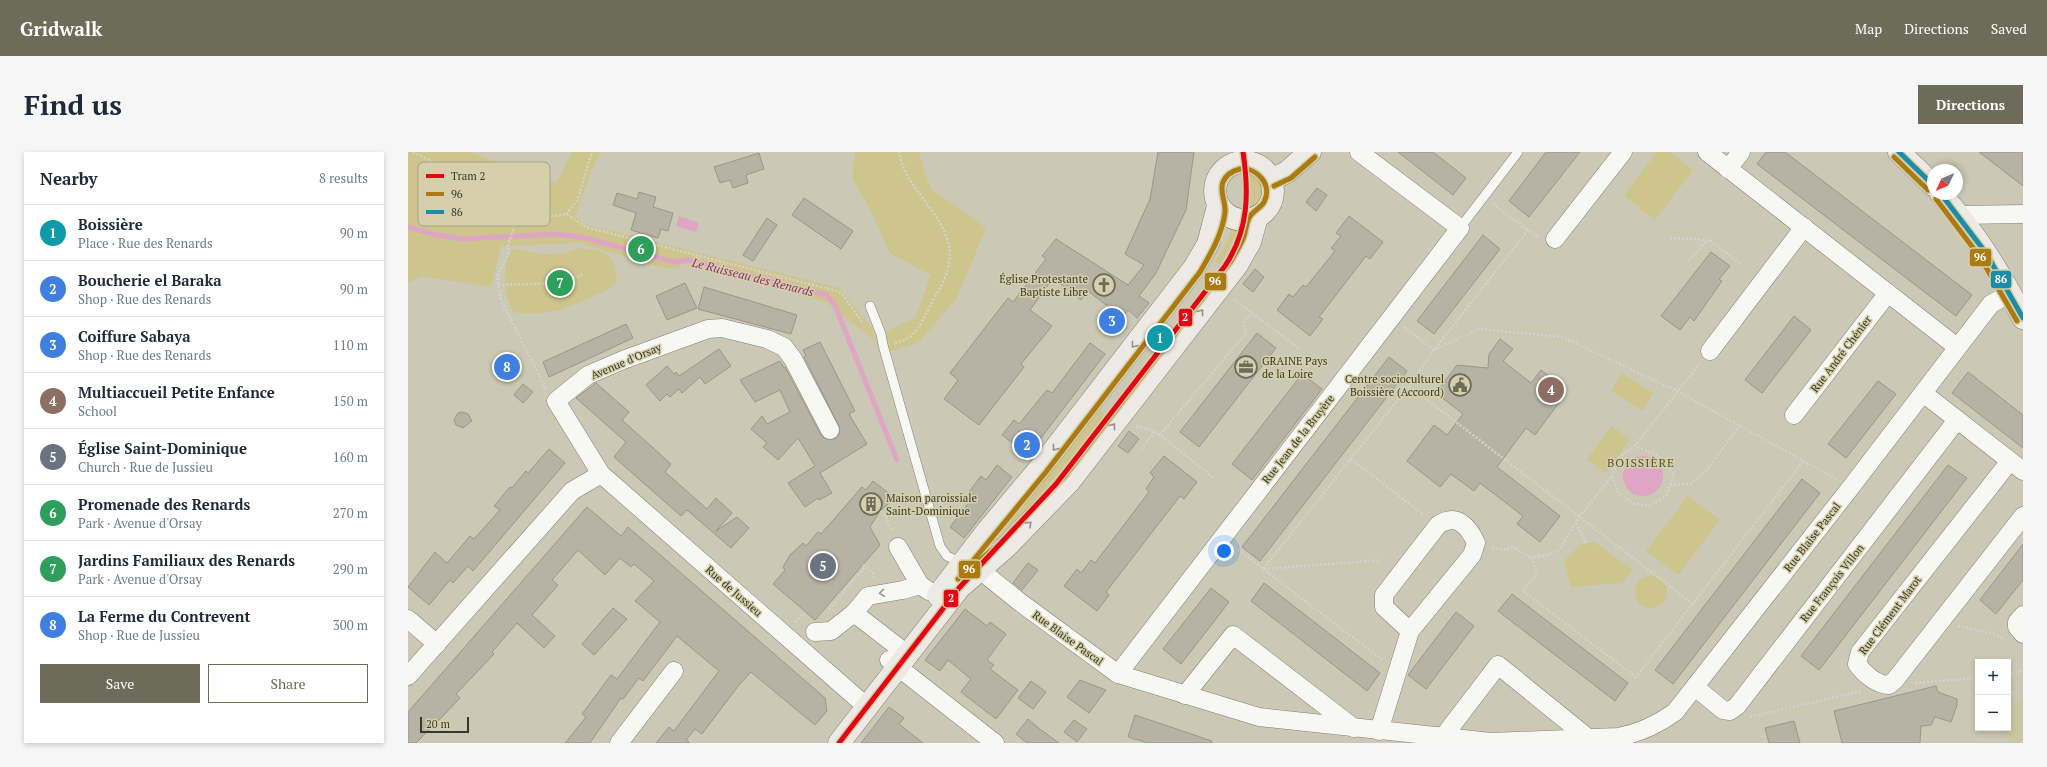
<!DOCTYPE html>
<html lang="en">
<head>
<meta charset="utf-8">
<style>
	:root { --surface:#fff; --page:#f6f6f7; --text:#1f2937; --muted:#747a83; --line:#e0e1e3; --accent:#6d6b5a }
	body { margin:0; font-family:"PT Serif",serif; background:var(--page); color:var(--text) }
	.controls { position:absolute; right:12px; bottom:12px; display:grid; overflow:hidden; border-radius:0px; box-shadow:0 2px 6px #0003 }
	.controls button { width:36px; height:36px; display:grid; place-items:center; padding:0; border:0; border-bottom:1px solid var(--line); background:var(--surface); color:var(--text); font:20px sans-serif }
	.compass { position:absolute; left:1519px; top:12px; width:36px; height:36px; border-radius:50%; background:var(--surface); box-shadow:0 2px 6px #0003; rotate:226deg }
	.scale { position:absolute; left:12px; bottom:10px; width:49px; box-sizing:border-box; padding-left:4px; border:2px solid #3a3829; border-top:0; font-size:11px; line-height:14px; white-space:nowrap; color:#3a3829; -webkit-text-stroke:3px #d5d0ab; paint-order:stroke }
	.you { position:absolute; left:816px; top:399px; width:14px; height:14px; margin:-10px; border:3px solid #fff; border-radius:50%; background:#1a73e8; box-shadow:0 0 0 6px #1a73e833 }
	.badge { display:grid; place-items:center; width:26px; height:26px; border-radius:50%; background:var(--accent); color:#fff; font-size:13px; font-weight:700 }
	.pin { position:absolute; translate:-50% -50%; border:2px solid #fff; box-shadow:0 1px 4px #0006 }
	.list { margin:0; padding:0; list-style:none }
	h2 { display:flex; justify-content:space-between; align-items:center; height:52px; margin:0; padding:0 16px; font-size:17px }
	h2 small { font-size:13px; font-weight:400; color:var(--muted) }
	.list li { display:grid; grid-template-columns:26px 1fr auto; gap:12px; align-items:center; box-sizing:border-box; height:56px; padding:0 16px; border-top:1px solid var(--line) }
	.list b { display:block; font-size:15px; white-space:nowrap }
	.list p { margin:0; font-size:13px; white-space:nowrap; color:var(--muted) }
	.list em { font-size:13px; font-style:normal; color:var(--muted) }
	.actions { display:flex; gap:8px; padding:12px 16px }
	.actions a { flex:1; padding:9px 0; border:1px solid var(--accent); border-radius:0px; text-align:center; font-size:14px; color:var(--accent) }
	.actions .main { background:var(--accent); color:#fff }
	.map { position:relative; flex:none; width:1615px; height:591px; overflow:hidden; border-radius:0px }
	header { display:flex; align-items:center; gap:24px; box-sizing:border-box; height:56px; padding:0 20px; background:var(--accent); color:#fff }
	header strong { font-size:19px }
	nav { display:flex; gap:22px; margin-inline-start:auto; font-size:14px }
	.intro { display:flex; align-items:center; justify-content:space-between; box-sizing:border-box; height:96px; padding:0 24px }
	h1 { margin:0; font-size:28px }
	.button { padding:10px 18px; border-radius:0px; background:var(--accent); color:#fff; font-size:14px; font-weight:700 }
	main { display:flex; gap:24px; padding:0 24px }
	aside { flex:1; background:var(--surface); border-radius:0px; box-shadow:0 2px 6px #0003 }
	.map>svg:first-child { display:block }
	.built { fill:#cac6a4 }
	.green { fill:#cdc58c }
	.water { fill:#dfa5c4 }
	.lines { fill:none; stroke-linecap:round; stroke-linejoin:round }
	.stream { stroke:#dfa5c4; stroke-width:5 }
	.building { fill:#b7b2a4; stroke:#9b9788 }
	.lane-casing { stroke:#817f70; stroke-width:10 }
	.street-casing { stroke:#817f70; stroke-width:19 }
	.secondary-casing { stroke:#817f70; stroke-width:23 }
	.path { stroke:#d3d2cc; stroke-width:2.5; stroke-dasharray:2 2; stroke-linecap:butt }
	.lane { stroke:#f7f7f4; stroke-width:9 }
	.street { stroke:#f7f7f4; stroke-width:18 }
	.secondary { stroke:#edeae6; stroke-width:22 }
	.bus-1-casing { stroke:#d5d0ab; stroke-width:8 }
	.bus-2-casing { stroke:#d5d0ab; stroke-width:8 }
	.bus-1 { stroke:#ab7a10; stroke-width:5 }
	.bus-2 { stroke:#1b8daa; stroke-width:5 }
	.tram-1-casing { stroke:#d5d0ab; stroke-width:8 }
	.tram-1 { stroke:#e30613; stroke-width:5 }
	.oneway { stroke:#949188 }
	.oneway2 { stroke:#98988e }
	.labels { text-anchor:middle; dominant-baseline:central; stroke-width:3; stroke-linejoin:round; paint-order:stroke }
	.poi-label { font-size:11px; fill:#3a3829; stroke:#d5d0ab; text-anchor:end }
	.street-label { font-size:11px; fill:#3a3829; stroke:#d5d0ab }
	.water-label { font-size:12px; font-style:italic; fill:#8a2d6f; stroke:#d5d0ab }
	.neighbourhood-label { font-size:12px; letter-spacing:1px; fill:#575332; stroke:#d5d0ab }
	.key { fill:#d5d0ab; stroke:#a6a284; stroke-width:1 }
	.key-label { font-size:11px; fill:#3a3829 }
	.line-badge { stroke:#d5d0ab; stroke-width:1.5 }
	.badge-label { font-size:11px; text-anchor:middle; font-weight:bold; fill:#fff }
</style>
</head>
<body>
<header>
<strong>Gridwalk</strong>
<nav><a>Map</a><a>Directions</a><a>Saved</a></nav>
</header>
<div class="intro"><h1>Find us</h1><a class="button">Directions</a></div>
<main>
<aside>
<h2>Nearby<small>8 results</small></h2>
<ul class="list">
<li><span class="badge" style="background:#0f9aa8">1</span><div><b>Boissière</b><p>Place · Rue des Renards</p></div><em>90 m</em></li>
<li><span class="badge" style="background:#3f7fe0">2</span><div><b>Boucherie el Baraka</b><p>Shop · Rue des Renards</p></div><em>90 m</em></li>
<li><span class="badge" style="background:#3f7fe0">3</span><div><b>Coiffure Sabaya</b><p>Shop · Rue des Renards</p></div><em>110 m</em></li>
<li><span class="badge" style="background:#8d6e63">4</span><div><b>Multiaccueil Petite Enfance</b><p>School</p></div><em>150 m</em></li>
<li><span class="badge" style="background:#6b7280">5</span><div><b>Église Saint-Dominique</b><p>Church · Rue de Jussieu</p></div><em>160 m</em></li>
<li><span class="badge" style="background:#2e9e5b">6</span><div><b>Promenade des Renards</b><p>Park · Avenue d'Orsay</p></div><em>270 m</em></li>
<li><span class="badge" style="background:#2e9e5b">7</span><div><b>Jardins Familiaux des Renards</b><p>Park · Avenue d'Orsay</p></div><em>290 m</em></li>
<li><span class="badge" style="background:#3f7fe0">8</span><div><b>La Ferme du Contrevent</b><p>Shop · Rue de Jussieu</p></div><em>300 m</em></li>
</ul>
<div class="actions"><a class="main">Save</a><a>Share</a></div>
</aside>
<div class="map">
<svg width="1615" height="591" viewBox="0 0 1615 591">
	<rect width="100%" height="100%" fill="#cbc9b5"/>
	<path class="built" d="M1615 545V591H1601L1594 576H1600V554Z"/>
	<g class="green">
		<path d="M0 0H62L148 31 164 0H193L183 19 167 64 176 72 431 136 463 175 467 189 418 150 275 111 270 116H255L172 91 93 94 83 135 13 124 0 131Z"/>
		<path d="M447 0H511L522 36 578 76 549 146 510 191 480 200 478 179 507 166 523 123 482 101 462 57 444 26Z"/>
		<path d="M1249 0H1262L1285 18 1247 68 1216 43Z"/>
		<path d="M842 22C859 29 857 48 843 56Z"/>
		<path d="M825 75 830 76 829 81 812 113 807 109 819 90Z"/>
		<path d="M172 96C198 99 206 100 209 129 203 136 195 140 186 144 160 157 135 165 105 160 96 140 92 117 105 97 130 102 148 106 172 96Z"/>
		<path d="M1214 221 1245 241 1235 259 1203 239Z"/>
		<path d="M692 257 697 262C665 304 633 344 595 381L593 378 630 336Z"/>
		<path d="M1204 274 1222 288 1198 321 1179 307Z"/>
		<path d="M1280 344 1312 368 1270 423 1238 399Z"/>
		<path d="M1186 390 1225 418 1214 431 1163 435 1156 409 1172 393Z"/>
		<circle cx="1243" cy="440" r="16"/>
	</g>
	<g class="water">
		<path d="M271 64 291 71 288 80 268 74Z"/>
		<circle cx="1235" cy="324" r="20"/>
	</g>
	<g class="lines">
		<path class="stream" d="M0 75 29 83 53 87 148 82 178 86 266 110 281 108 418 143 426 151 489 308"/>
	</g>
	<g class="building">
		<path d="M750 0H786L778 58 748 121 731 144 741 151 729 166 720 158 707 174 697 167 701 161 699 159 702 156 680 139 673 148 645 126 622 158 644 174 613 212 616 215 571 273 536 247 550 228 542 221 600 146 605 150 638 107 634 104 648 87 720 133 736 113 717 102 742 47Z"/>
		<path d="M990 0H1025L1058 26 1045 43Z"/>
		<path d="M1138 0H1172L1121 65 1101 49Z"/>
		<path d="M1358 0H1377L1564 143 1548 164 1349 12Z"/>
		<path d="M1571 0H1615V34L1584 10Z"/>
		<path d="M351 1 356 17 338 23 340 31 325 36 322 28 312 31 306 15Z"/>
		<path d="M909 36 919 43 908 59 898 50Z"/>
		<path d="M231 40 248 45 245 55 265 61 260 79 253 77 250 86 223 78 228 61 205 53 209 41 229 47Z"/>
		<path d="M396 46 445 79 433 97 384 63Z"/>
		<path d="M941 64 975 90 962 107 958 104 911 165 915 167 902 184 869 158 881 142 885 145 895 133 898 135 927 99 923 96 933 84 928 81Z"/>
		<path d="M359 66 369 73 345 109 335 103Z"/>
		<path d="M1075 83 1092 97 1026 182 1009 169Z"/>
		<path d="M1303 100 1322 114 1311 127 1314 129 1286 169 1282 165 1272 178 1253 164Z"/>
		<path d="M847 117 856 125 845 140 835 132Z"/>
		<path d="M277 131 289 156 259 168 248 144Z"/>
		<path d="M296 135 389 163 383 182 290 157Z"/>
		<path d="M1386 164 1403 178 1354 241 1337 228Z"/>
		<path d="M218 172 225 186 141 225 135 210Z"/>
		<path d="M849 181 868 196 791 295 772 280Z"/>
		<path d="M1092 187 1105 197 1095 209 1123 231 1133 218 1152 232 1145 241 1153 248 1127 283 1118 276 1089 315 1152 364 1132 390 1109 372 1115 364 1072 331 1066 339 1043 322 1032 335 999 309 1026 273 1039 283 1055 262 1028 241 1049 213 1080 216 1081 202Z"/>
		<path d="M412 190 447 259 441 262 459 292 412 321 424 341 411 348 410 346 397 355 380 331 407 314 390 286 370 308 355 295 359 291 343 277 354 264 359 272 382 260 372 238 347 250 332 228 372 209 376 216 377 215 413 283 417 287H426L431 283V274L396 205 398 204 395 198Z"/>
		<path d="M682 191 697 202 620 303 594 283 606 268 611 272 639 238 644 241Z"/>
		<path d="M311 197 323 214 297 232 292 225 274 241 271 237 262 245 259 242 252 249 238 233 259 214 266 222 268 220 271 224Z"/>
		<path d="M981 205 999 219 852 409 834 395Z"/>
		<path d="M1560 220 1615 263V296L1544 241Z"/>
		<path d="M894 222 914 237 844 328 824 312Z"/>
		<path d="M1470 229 1488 242 1438 306 1420 292Z"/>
		<path d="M188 231 221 260 214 268 263 312 257 320 299 357 308 346 324 361 308 379 329 365 341 376 323 396 279 358 273 364 206 305 218 290 168 246Z"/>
		<path d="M115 232 125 240 115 251 106 243Z"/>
		<path d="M55 260 60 262 64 269 55 276 48 273 46 268 50 261Z"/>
		<path d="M721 279 731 287 720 301 710 294Z"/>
		<path d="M141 297 157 311 65 419 60 414 45 431 42 428 21 453 0 435 27 400 39 411 62 384 66 387 92 358 86 354 102 335 104 336 118 319 120 321Z"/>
		<path d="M756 304 789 330 776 347 772 344 698 440 701 443 689 459 656 434 669 417 673 421 683 408 687 411 741 340 738 337 746 325 742 321Z"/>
		<path d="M589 313 604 325 556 386 542 375 566 344 561 340 573 324 578 328Z"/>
		<path d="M1540 313 1559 326 1411 518 1393 504Z"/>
		<path d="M1394 327 1412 341 1265 532 1247 518Z"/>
		<path d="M465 329 487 346 472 359 462 375 472 393 407 468 365 432 377 418 375 415 382 403 395 391 398 394 410 380 413 382 454 335 458 338Z"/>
		<path d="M179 355 213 384 220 375 417 546 419 559 407 573 343 520 331 533 294 582 287 577 278 588 282 591H248L261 575 266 579 311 519 269 484 235 529 231 526 215 547 213 546 182 591H157L178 565 174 562 203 523 209 527 252 470 227 449 246 429 226 412 223 415 212 406 197 423 170 398 144 428 150 433 124 463 147 484 136 496 109 471 84 500 86 502 48 542 52 546 37 562 8 591H0V560Z"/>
		<path d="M1615 392V428L1588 462 1572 448Z"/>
		<path d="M620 411 630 418 614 438 605 431Z"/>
		<path d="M856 431 972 521 959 539 843 449Z"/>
		<path d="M803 436 821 450 773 512 755 497Z"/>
		<path d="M1104 442 1220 531 1207 549 1090 459Z"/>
		<path d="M205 456 219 467 186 503 174 492Z"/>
		<path d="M557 457 579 474 582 470 598 482 579 508 586 513 582 517 610 538 588 567 553 540 563 527 540 508 532 519 517 508Z"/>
		<path d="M1048 460 1066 474 1018 537 1000 523Z"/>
		<path d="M672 528 698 538 681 561 659 545Z"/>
		<path d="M623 529 638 540 625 557 610 546Z"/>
		<path d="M1528 534 1530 540 1549 547V553L1543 570 1527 565 1523 573 1513 574 1512 591H1434L1426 559Z"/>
		<path d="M481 555 496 566 491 572 515 591H453Z"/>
		<path d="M727 563 804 589V591H740L720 585Z"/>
		<path d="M620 567 633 578 651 591H619L608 582Z"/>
		<path d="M666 568 679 577 669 590 656 580Z"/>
		<path d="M1386 569 1392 591H1361L1357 576Z"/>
	</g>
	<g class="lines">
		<g class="lane-casing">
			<g id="lane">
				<path d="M1052 76 1110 0"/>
				<path d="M462 154 473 182 475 193 532 394 539 404 554 411"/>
			</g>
		</g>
		<g class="street-casing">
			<g id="street">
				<path d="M1299 0 1549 195"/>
				<path d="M1320 17 1333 0"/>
				<path d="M1552 63 1615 62"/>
				<path d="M1147 87 1215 0"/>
				<path d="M1302 199 1396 75"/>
				<path d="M1515 241 1615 319"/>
				<path d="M1386 263 1480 141"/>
				<path d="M422 278 385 207 376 195 359 187 314 176 300 177 215 208 180 223 148 249 193 322 459 555"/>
				<path d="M1602 309 1452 500 1449 512C1456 522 1469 533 1481 533L1487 528 1615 364"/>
				<path d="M490 395 512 433 521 439"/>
				<path d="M560 414 577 422 613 451 710 522 851 565 1083 590 1210 585C1232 581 1249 573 1267 560L1443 335 1583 152 1603 141"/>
				<path d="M1615 463 1609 470V475L1615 482"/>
				<path d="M0 467 29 492"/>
				<path d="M407 480 423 479 446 461"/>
				<path d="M490 495 446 461 460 444 495 438 512 433"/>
				<path d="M481 508 587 591"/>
				<path d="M710 522 1052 76 951 0"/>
				<path d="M0 524 164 339 193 322"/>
				<path d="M1287 535 1315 558 1322 559 1329 554 1549 268"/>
				<path d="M777 543 825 483 946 576"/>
				<path d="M971 579 1002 479 1064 403 1068 391C1060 373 1048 361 1030 373L976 443V455L1002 479"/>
				<path d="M1035 585 1090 513 1180 586"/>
				<path d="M211 591 266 519"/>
			</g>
		</g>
		<g class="secondary-casing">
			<g id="secondary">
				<path d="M1491 0 1525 33"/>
				<circle cx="836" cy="39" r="29"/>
				<path d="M863 28 879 20 902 0"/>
				<path d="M1533 42C1566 80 1593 121 1615 166"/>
				<path d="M530 443 580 378 632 316 786 116 800 92 810 54"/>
				<path d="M431 591 551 436 598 395 661 330 829 113 842 90 849 65"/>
			</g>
		</g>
		<g class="path">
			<path d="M5 0 41 18 81 49 110 62 147 64 158 62 178 75 429 139 434 142 455 171"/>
			<path d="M1085 52 1120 78"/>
			<path d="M110 62 100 93 101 99 90 124V133L93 148 138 237"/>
			<path d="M158 62 169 49 184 0"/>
			<path d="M1262 86 1301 88 1334 113"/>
			<path d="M1280 109 1299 88"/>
			<path d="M90 133C120 131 145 135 174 123"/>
			<path d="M825 147 893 198"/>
			<path d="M996 175 1026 198"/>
			<path d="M487 191C509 186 511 174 521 156 528 142 539 127 541 111 548 67 497 41 491 0"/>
			<path d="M1026 198 1071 177 1154 185 1269 239 1428 327"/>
			<path d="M1292 211 1227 294 1211 305 1204 324 1172 364 1151 398 1139 403 1124 406 1129 422 1115 439 1228 525 1396 308"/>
			<path d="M1001 234 1285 452"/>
			<path d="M728 274 747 279 806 326"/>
			<path d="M752 283 838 181 835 171 843 161"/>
			<path d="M733 297 747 279"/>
			<path d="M943 307 1016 363"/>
			<path d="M1204 324 1209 339 1224 351 1241 354 1258 344 1266 322 1250 304 1227 294"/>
			<path d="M1262 333 1283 332 1298 319 1332 273"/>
			<path d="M472 359 478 365 484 379"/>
			<path d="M1168 371 1178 391"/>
			<path d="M827 395 855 417 1001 234 1026 198 1120 78 1130 86"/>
			<path d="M1084 395 1095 398 1105 395 1124 406"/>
			<path d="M455 413 465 421 466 426"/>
			<path d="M855 417 976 509"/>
			<path d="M856 417 972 408"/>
			<path d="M421 457 457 415"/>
			<path d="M387 470 394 462 399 465"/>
			<path d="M1550 474 1586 482 1597 488"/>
			<path d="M1600 523 1615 518"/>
			<path d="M1507 531 1570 526"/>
			<path d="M1342 565 1453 539"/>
		</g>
		<use href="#lane" class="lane"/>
		<use href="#street" class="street"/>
		<use href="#secondary" class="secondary"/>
		<g class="bus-1-casing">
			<g id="bus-1">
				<path d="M1486 5 1520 38"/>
				<path d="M832 17C849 15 865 33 856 50 852 57 844 59 841 66 838 72 838 78 836 84 833 93 827 101 823 109L656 325 593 390 550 427 638 320 792 120C802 103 815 81 817 60 818 50 811 39 815 30 818 23 824 19 832 17Z"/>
				<path d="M866 34 883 26 907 5"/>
				<path d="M1528 47 1572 105 1609 169"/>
			</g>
		</g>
		<g class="bus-2-casing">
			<g id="bus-2">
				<path d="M1491 0 1525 33"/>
				<path d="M1533 42 1578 101 1615 166"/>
			</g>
		</g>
		<use href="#bus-1" class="bus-1"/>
		<use href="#bus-2" class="bus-2"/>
		<g class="tram-1-casing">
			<path id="tram-1" d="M431 591 551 436 648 332 817 114C841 78 841 40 835 0"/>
		</g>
		<use href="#tram-1" class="tram-1"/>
	</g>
	<defs><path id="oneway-chevron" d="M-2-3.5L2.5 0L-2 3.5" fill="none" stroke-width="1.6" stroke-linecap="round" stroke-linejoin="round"/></defs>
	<g class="oneway">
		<use href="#oneway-chevron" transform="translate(793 160) rotate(-53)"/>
		<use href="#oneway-chevron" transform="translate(726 193) rotate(128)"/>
		<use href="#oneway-chevron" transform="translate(705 274) rotate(-52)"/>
		<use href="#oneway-chevron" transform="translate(647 296) rotate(127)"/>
		<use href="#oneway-chevron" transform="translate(621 372) rotate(-44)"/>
	</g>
	<use class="oneway2" href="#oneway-chevron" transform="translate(474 441) rotate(172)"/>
	<defs>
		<g id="church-ring" transform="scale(1.15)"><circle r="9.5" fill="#d5d0ab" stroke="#6d6b5a" stroke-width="1.5"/><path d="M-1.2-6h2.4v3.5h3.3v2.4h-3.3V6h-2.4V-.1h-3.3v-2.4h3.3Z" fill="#6d6b5a"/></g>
		<g id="office-ring" transform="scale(1.15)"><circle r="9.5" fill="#d5d0ab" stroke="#6d6b5a" stroke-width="1.5"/><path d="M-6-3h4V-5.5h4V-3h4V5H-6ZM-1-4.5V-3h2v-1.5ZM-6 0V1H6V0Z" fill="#6d6b5a"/></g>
		<g id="civic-ring" transform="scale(1.15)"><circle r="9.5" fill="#d5d0ab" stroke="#6d6b5a" stroke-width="1.5"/><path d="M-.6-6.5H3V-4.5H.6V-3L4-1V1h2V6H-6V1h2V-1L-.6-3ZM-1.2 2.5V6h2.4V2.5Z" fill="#6d6b5a"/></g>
		<g id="building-ring" transform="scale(1.15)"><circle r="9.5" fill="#d5d0ab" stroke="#6d6b5a" stroke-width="1.5"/><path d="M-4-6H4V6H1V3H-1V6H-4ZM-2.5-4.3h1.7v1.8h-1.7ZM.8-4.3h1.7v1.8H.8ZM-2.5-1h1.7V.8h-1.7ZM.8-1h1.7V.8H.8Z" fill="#6d6b5a"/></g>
	</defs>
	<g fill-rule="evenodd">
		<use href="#church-ring" x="696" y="133"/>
		<use href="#office-ring" x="838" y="215"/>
		<use href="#civic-ring" x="1052" y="233"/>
		<use href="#building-ring" x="463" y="352"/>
	</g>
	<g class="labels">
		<g class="poi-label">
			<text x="680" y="127">Église Protestante<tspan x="680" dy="13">Baptiste Libre</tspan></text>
			<text x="854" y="209" text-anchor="start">GRAINE Pays<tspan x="854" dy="13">de la Loire</tspan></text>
			<text x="1036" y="227">Centre socioculturel<tspan x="1036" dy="13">Boissière (Accoord)</tspan></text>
			<text x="478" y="346" text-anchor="start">Maison paroissiale<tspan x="478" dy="13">Saint-Dominique</tspan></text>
		</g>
		<g class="street-label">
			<text transform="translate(1433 202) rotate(-53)">Rue André Chénier</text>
			<text transform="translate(218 209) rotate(-23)">Avenue d'Orsay</text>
			<text transform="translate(890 287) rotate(-52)">Rue Jean de la Bruyère</text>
			<text transform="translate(1404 385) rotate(-52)">Rue Blaise Pascal</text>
			<text transform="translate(1424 431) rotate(-52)">Rue François Villon</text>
			<text transform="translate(326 439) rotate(41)">Rue de Jussieu</text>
			<text transform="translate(1482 463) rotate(-53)">Rue Clément Marot</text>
			<text transform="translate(660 486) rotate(36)">Rue Blaise Pascal</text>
		</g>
		<g class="water-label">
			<text transform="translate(345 125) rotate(14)">Le Ruisseau des Renards</text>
		</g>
		<g class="neighbourhood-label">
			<text x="1233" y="310">BOISSIÈRE</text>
		</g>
	</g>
	<rect x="10" y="10" width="132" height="64" rx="6" class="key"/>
	<rect x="18" y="22" width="18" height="4" fill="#e30613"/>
	<rect x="18" y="40" width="18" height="4" fill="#ab7a10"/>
	<rect x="18" y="58" width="18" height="4" fill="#1b8daa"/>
	<g class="key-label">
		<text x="43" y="28">Tram 2</text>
		<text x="43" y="46">96</text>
		<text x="43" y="64">86</text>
	</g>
	<g class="line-badge">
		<rect x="1561" y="96" width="23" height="19" rx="4" fill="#ab7a10"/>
		<rect x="1582" y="118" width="22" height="19" rx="4" fill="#1b8daa"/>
		<rect x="796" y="120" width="23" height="19" rx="4" fill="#ab7a10"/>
		<rect x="770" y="156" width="15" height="19" rx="4" fill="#e30613"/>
		<rect x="550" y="408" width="23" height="19" rx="4" fill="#ab7a10"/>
		<rect x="535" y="437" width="16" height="19" rx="4" fill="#e30613"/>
	</g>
	<g class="badge-label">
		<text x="1572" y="109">96</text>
		<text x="1593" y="131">86</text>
		<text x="807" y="133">96</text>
		<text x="777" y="169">2</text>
		<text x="561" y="421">96</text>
		<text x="543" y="450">2</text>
	</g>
</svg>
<div class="controls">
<button>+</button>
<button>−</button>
</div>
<svg class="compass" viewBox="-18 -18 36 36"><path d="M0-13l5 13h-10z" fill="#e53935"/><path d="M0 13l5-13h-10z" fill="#747a83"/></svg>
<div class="scale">20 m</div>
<div class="you"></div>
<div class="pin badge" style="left:752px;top:186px;background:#0f9aa8">1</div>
<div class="pin badge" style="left:619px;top:293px;background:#3f7fe0">2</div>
<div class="pin badge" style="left:704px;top:169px;background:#3f7fe0">3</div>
<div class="pin badge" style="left:1143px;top:238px;background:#8d6e63">4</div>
<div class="pin badge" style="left:415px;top:414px;background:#6b7280">5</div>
<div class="pin badge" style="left:233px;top:97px;background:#2e9e5b">6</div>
<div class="pin badge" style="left:152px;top:131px;background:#2e9e5b">7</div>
<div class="pin badge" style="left:99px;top:215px;background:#3f7fe0">8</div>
</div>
</main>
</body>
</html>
